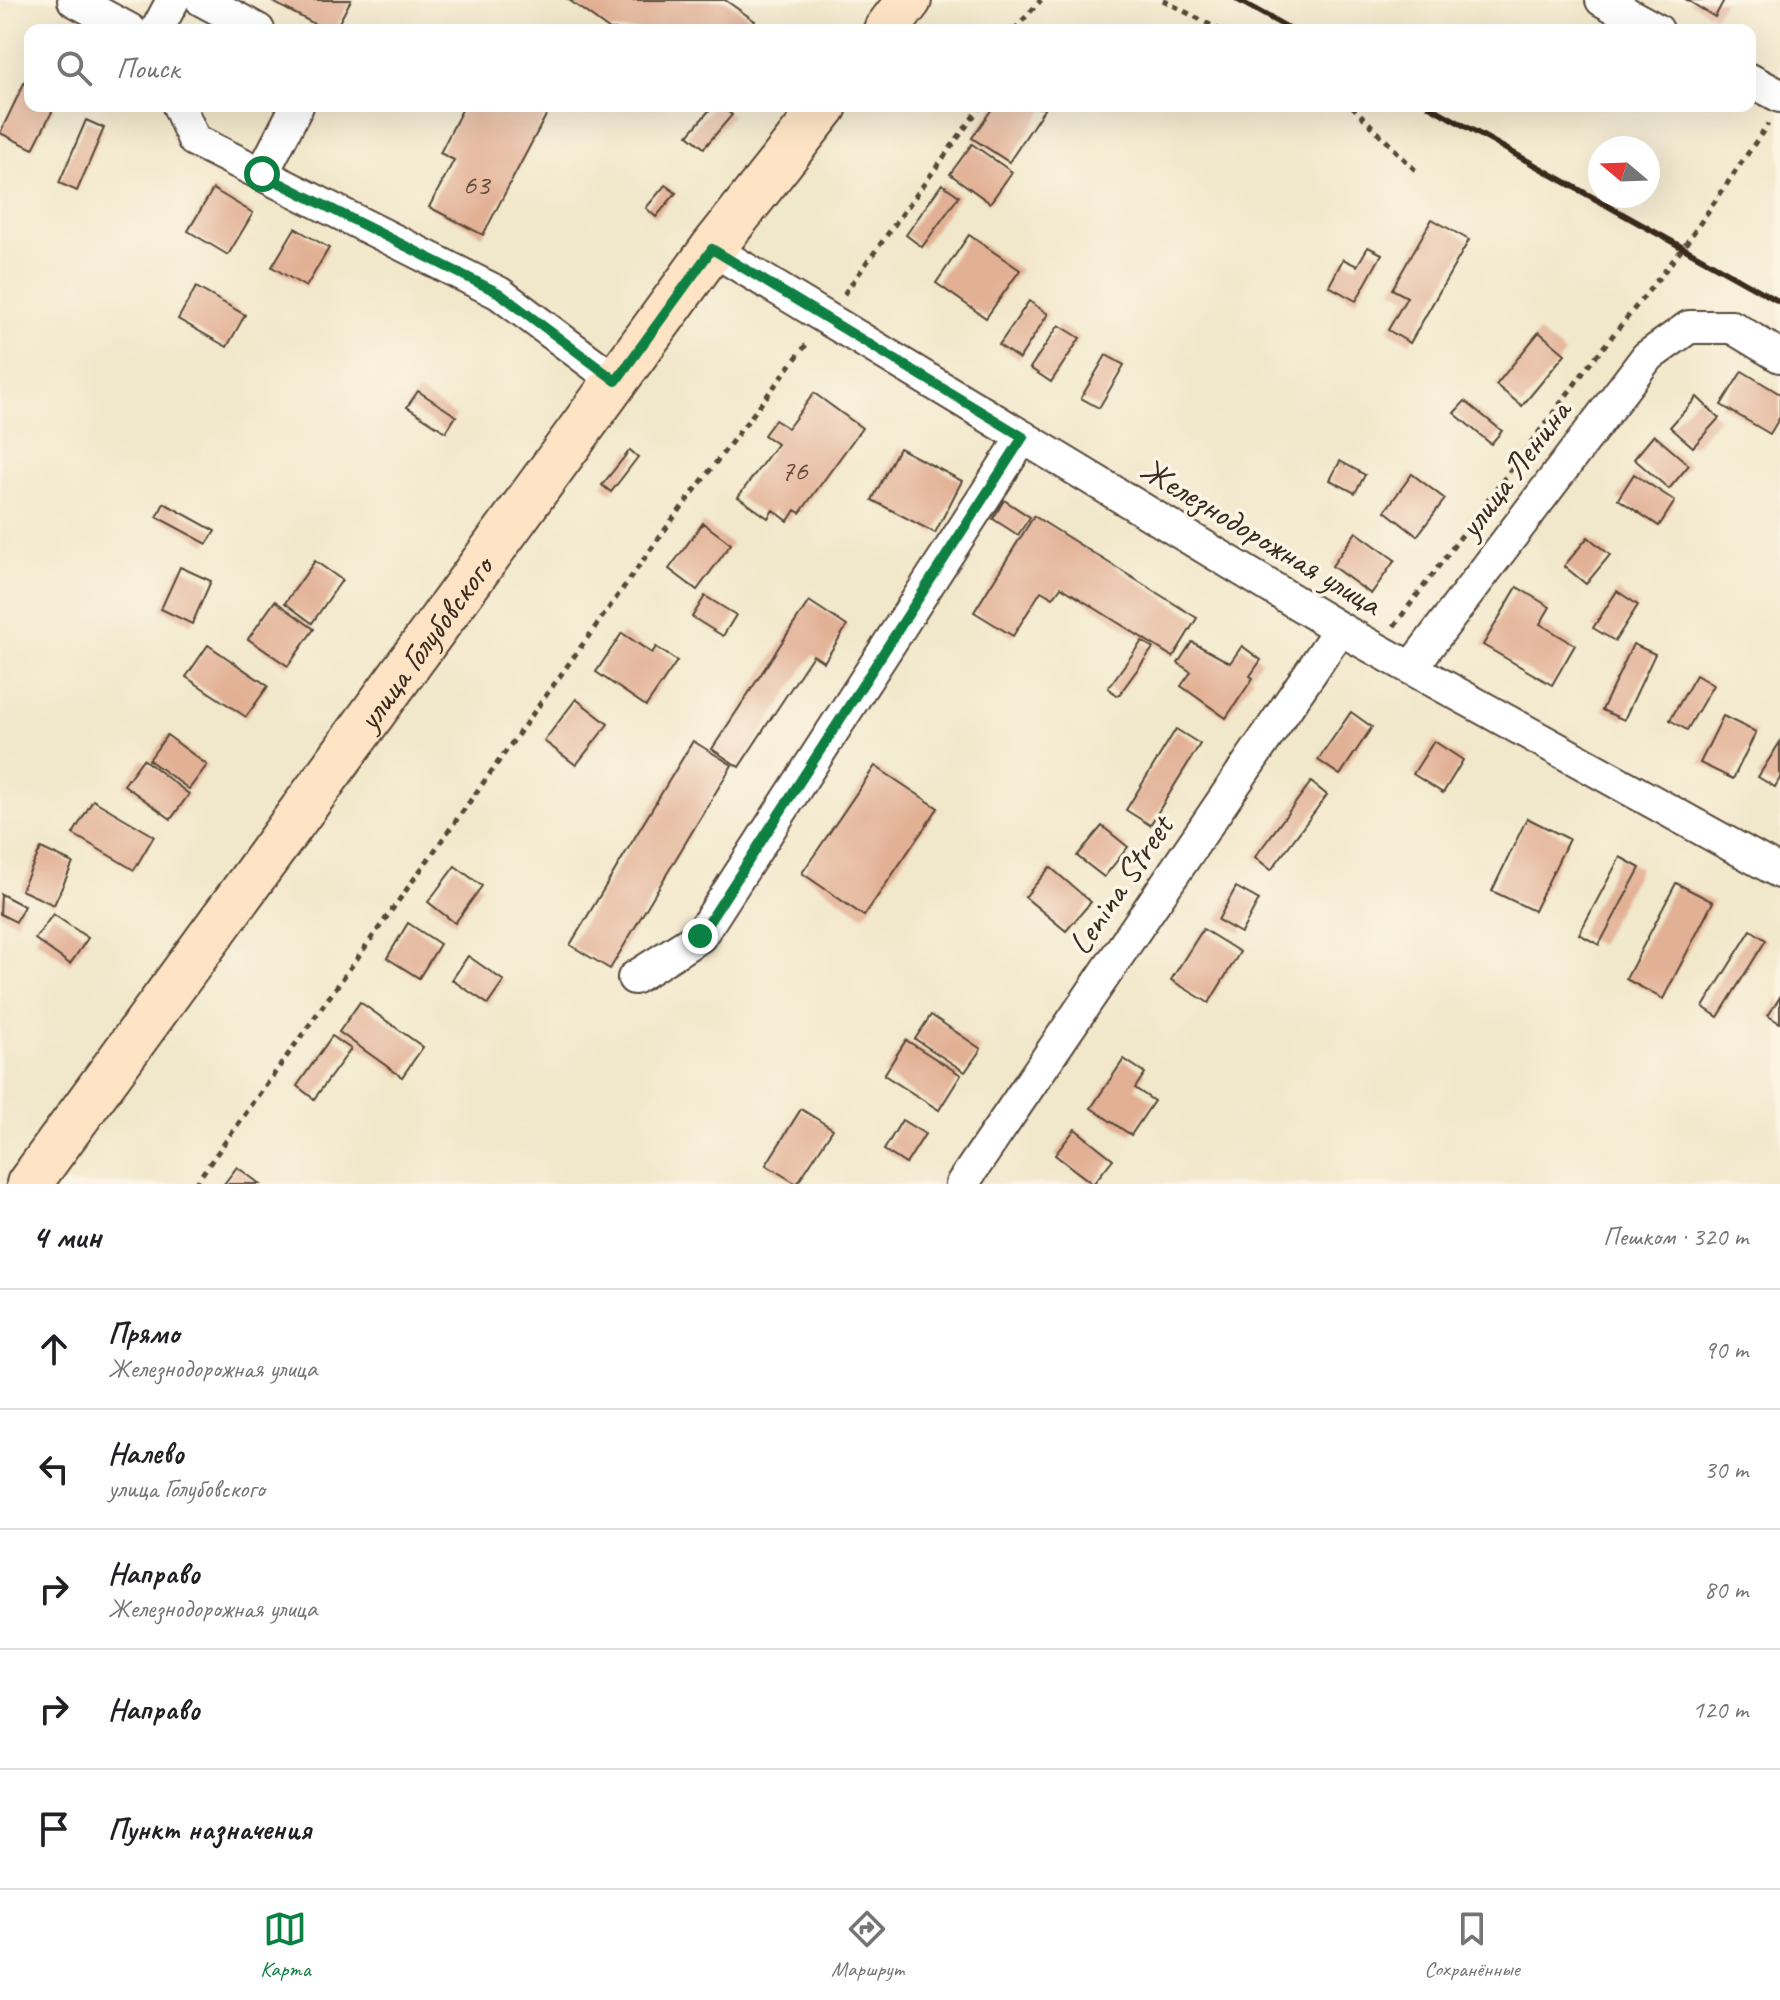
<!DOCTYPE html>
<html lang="ru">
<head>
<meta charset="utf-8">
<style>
	:root { --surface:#fff; --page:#f2f2f2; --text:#202124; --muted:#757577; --line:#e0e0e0; --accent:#0b8043 }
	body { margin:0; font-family:Caveat,sans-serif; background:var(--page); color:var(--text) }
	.compass { position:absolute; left:1588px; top:136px; width:72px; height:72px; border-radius:50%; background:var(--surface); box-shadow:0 8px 32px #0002; rotate:289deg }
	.stop { position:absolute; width:24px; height:24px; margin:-18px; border:6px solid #0b8043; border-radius:50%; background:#fff }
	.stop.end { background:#0b8043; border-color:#fff; box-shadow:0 2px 8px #0008 }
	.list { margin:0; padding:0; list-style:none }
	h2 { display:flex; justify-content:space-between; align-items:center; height:104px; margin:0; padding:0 32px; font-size:34px }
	h2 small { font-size:26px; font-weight:400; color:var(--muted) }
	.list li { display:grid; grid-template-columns:52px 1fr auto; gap:24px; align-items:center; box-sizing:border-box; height:120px; padding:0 32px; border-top:2px solid var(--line) }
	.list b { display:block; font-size:30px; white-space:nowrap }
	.list p { margin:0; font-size:26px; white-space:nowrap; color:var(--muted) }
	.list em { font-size:26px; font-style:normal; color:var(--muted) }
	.icon { flex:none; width:44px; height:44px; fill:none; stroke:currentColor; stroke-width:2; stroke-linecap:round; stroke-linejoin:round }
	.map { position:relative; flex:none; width:1780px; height:1184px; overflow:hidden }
	.search { position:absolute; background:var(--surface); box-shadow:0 8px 32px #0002; left:24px; right:24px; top:24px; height:88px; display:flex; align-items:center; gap:20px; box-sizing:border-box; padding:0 28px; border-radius:16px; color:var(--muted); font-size:30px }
	.sheet { height:704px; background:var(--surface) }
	nav { display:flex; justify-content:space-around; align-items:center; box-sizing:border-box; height:112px; border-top:2px solid var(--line); background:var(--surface); font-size:22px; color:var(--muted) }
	nav a { display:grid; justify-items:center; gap:4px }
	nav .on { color:var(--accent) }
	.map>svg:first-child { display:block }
	.building { fill:#e2b094 }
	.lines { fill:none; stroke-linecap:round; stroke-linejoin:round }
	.street-casing { stroke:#564638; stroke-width:36 }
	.secondary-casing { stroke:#564638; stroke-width:48 }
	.path { stroke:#564638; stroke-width:5; stroke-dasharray:6 6; stroke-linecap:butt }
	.street { stroke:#fff; stroke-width:32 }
	.secondary { stroke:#fee4c5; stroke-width:44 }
	.rail { stroke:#3b2a1e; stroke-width:6 }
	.route { stroke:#0b8043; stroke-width:10 }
	.labels { text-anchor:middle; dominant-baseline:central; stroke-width:7; stroke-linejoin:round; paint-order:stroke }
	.number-label { font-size:30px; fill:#654c3c }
	.street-label { font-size:34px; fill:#3b2a1e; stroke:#fcf5e5 }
</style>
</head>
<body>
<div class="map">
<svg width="1780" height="1184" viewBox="0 0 1780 1184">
	<rect width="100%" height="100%" fill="#fcf5e5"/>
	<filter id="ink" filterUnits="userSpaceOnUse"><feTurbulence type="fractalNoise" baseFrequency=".0125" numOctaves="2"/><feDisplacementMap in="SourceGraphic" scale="16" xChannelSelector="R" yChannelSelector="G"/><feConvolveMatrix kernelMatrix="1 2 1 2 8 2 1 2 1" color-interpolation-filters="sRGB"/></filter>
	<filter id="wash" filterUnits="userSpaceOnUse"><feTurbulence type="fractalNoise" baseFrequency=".006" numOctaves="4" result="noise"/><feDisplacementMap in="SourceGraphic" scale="32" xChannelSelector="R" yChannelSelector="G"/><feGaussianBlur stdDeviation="1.8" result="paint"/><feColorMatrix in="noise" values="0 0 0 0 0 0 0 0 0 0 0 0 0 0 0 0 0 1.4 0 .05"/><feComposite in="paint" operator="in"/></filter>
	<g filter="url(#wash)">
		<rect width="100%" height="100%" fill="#f1e7ca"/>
		<g id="blocks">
			<g class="building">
				<path d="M269 0H351L335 30H326Z"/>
				<path d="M569 0H725L755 21 748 30H610Z"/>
				<path d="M1687 0H1724L1715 17Z"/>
				<path d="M26 79 30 81V106H55L33 149 0 133Z"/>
				<path d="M464 106H551L483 235 429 207 454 160 440 153Z"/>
				<path d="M713 106H721L732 115 704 148 688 135Z"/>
				<path d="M994 106 1045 108 1009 162 972 138Z"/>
				<path d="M86 120 104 128 77 191 59 183Z"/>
				<path d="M972 144 1012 172 990 203 950 174Z"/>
				<path d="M942 184 959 196 922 247 906 235Z"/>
				<path d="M665 185 676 193 656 217 646 208Z"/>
				<path d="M213 189 253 213 228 255 188 231Z"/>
				<path d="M1432 219 1469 240 1410 343 1388 330 1407 297 1392 289Z"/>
				<path d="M295 228 329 248 306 287 272 267Z"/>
				<path d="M969 235 1020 270 986 318 936 283Z"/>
				<path d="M1368 247 1382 254 1356 301 1329 286 1343 259 1357 266Z"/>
				<path d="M196 287 245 315 227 347 178 319Z"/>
				<path d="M1029 301 1048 314 1019 359 999 345Z"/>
				<path d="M1059 325 1080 338 1051 382 1030 368Z"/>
				<path d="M1539 332 1565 354 1522 406 1496 385Z"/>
				<path d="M1106 355 1124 365 1099 408 1081 398Z"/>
				<path d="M1742 371 1780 394V417L1770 434 1721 405Z"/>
				<path d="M418 391 456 416 446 432 407 407Z"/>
				<path d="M814 393 862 428 800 513 795 510 788 521 773 510 768 518 738 497 777 444 764 435 775 420 788 428Z"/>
				<path d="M1697 397 1719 418 1693 447 1670 427Z"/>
				<path d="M1465 401 1502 431 1491 444 1454 413Z"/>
				<path d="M1654 435 1689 465 1669 489 1634 459Z"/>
				<path d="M899 448 962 481 935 533 872 500Z"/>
				<path d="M630 450 638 457 611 492 602 485Z"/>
				<path d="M1340 461 1365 475 1355 493 1330 480Z"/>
				<path d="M1412 474 1445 499 1417 536 1385 511Z"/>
				<path d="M1634 474 1675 501 1659 526 1618 499Z"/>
				<path d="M1004 500 1030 517 1018 535 993 519Z"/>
				<path d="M164 503 215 531 207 544 157 517Z"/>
				<path d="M1034 516 1197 618 1173 657 1061 587 1053 598 1041 591 1013 636 974 612Z"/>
				<path d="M703 523 731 544 697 590 669 569Z"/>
				<path d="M1356 532 1395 560 1371 594 1332 566Z"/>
				<path d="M1588 537 1610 555 1586 584 1564 566Z"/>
				<path d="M315 561 342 580 312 623 285 603Z"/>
				<path d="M180 567 211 581 192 624 161 609Z"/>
				<path d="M1517 587 1550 607 1540 624 1575 645 1552 685 1483 645Z"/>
				<path d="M1617 591 1638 605 1615 641 1593 628Z"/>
				<path d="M705 596 736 615 723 636 692 617Z"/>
				<path d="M275 601 314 629 288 666 248 639Z"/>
				<path d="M809 601 847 626 824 662 813 655 739 767 712 749Z"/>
				<path d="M622 633 652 653 656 647 677 661 646 706 596 672Z"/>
				<path d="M1142 641 1153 648 1118 696 1108 688Z"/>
				<path d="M1192 642 1230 663 1242 646 1261 660 1250 676 1253 678 1226 718 1181 686 1191 672 1178 663Z"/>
				<path d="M1633 644 1655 654 1624 720 1602 710Z"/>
				<path d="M208 645 268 686 246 717 186 677Z"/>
				<path d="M1696 675 1713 685 1687 730 1670 720Z"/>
				<path d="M576 699 608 724 576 765 544 741Z"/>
				<path d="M1351 712 1372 727 1340 775 1318 760Z"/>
				<path d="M1723 716 1756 732 1733 779 1700 763Z"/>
				<path d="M1176 729 1200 744 1150 825 1126 810Z"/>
				<path d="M167 735 207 765 189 789 149 760Z"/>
				<path d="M693 741 732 765 610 969 570 945Z"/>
				<path d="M1434 741 1463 760 1443 793 1413 774Z"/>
				<path d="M1780 742V778L1775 787 1758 777Z"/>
				<path d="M143 759 189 794 171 819 124 785Z"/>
				<path d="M875 766 938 808 864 916 802 873Z"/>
				<path d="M1311 782 1327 795 1271 870 1255 857Z"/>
				<path d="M93 800 154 836 134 870 73 834Z"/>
				<path d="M1527 818 1569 839 1534 911 1492 891Z"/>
				<path d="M1102 826 1128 847 1104 877 1077 856Z"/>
				<path d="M41 848 73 863 54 905 21 890Z"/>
				<path d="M1620 857 1640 868 1599 945 1579 934Z"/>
				<path d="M455 866 482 886 455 923 428 902Z"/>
				<path d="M1050 867 1091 902 1066 931 1025 897Z"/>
				<path d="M1676 883 1713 902 1663 999 1626 979Z"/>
				<path d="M1236 887 1259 900 1241 933 1218 920Z"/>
				<path d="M1 894 24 906 16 922 0 914Z"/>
				<path d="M53 914 88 938 70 964 35 939Z"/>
				<path d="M408 923 440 944 419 978 387 958Z"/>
				<path d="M1203 929 1240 952 1209 1003 1171 980Z"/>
				<path d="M1751 930 1766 940 1718 1017 1703 1007Z"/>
				<path d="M468 956 504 981 488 1004 452 980Z"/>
				<path d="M1780 997V1023L1768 1016Z"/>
				<path d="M360 1002 423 1047 402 1077 339 1032Z"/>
				<path d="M931 1015 981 1049 965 1072 915 1039Z"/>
				<path d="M332 1036 351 1049 314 1099 297 1086Z"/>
				<path d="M906 1040 961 1075 939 1110 884 1075Z"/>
				<path d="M1124 1059 1145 1073 1135 1088 1154 1101 1131 1135 1091 1108Z"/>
				<path d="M801 1109 833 1129 797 1184 766 1165Z"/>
				<path d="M902 1120 925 1134 906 1164 884 1150Z"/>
				<path d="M1075 1129 1113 1159 1093 1184 1055 1155Z"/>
				<path d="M237 1167 260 1184H224Z"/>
			</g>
		</g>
	</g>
	<g filter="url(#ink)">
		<use href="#blocks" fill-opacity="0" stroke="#564638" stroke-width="2"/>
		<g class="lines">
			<g class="street-casing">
				<g id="street">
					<path d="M74 0 130 30"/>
					<path d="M202 0 258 30"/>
					<path d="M1602 0 1657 30"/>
					<path d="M157 30 173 0"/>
					<path d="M1750 80 1780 96"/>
					<path d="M179 106 194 140 499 293 616 381"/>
					<path d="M262 174 297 106"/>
					<path d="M712 249 1340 629 1780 872"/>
					<path d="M1411 668 1647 357 1689 327H1732L1780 356"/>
					<path d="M634 978 700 936 1023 437"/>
					<path d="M962 1184 1340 629"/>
				</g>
			</g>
			<g class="secondary-casing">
				<g id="secondary">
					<path d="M886 30 909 0"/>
					<path id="s1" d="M29 1184 712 249 825 106"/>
				</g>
			</g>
			<g class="path">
				<path d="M1163 0 1220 30"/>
				<path d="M1014 30 1041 0"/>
				<path d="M1352 106 1419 174"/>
				<path d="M844 294 981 106"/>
				<path d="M1394 626 1589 365 1683 248 1768 124"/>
				<path d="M195 1184 672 520 809 341"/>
			</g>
			<use href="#street" class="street"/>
			<use href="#secondary" class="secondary"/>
			<g class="rail">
				<path d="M1238 0 1292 30"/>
				<path d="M1429 106 1780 302"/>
			</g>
		</g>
	</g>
	<g class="lines" filter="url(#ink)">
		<path class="route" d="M262 174 499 293 616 381 712 249 1023 437 700 936"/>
	</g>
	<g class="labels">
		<g class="number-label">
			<text x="476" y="184">63</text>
			<text x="794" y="470">76</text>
		</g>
		<g class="street-label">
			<text transform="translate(1514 469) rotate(-53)">улица Ленина</text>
			<text transform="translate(1261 536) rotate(31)">Железнодорожная улица</text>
			<text stroke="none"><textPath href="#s1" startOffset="670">улица Голубовского</textPath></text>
			<text transform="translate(1120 885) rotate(-56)">Lenina Street</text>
		</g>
	</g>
</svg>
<svg class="compass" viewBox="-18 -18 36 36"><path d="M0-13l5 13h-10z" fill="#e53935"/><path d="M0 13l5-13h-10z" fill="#757577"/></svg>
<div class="stop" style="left:262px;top:174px"></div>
<div class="stop end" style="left:700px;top:936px"></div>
<div class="search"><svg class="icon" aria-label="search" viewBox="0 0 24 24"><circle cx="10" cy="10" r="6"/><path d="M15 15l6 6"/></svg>Поиск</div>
</div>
<section class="sheet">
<h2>4 мин<small>Пешком · 320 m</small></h2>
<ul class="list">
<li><svg class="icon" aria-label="ahead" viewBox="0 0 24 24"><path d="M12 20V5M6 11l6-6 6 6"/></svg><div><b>Прямо</b><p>Железнодорожная улица</p></div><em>90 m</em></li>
<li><svg class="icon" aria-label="left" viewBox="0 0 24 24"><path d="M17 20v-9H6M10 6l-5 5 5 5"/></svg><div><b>Налево</b><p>улица Голубовского</p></div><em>30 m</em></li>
<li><svg class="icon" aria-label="right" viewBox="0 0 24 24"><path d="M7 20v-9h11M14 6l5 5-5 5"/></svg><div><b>Направо</b><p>Железнодорожная улица</p></div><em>80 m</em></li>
<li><svg class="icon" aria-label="right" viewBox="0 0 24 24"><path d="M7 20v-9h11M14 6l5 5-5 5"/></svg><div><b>Направо</b></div><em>120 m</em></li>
<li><svg class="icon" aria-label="arrive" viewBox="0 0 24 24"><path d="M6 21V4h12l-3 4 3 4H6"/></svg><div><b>Пункт назначения</b></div></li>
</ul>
</section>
<nav>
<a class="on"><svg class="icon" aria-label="map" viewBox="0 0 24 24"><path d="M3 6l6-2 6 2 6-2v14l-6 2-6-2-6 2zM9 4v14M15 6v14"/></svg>Карта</a>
<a><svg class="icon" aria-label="directions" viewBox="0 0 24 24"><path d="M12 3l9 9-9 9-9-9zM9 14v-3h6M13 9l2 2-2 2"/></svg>Маршрут</a>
<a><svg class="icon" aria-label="saved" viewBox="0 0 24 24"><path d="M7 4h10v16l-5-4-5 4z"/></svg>Сохранённые</a>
</nav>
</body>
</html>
